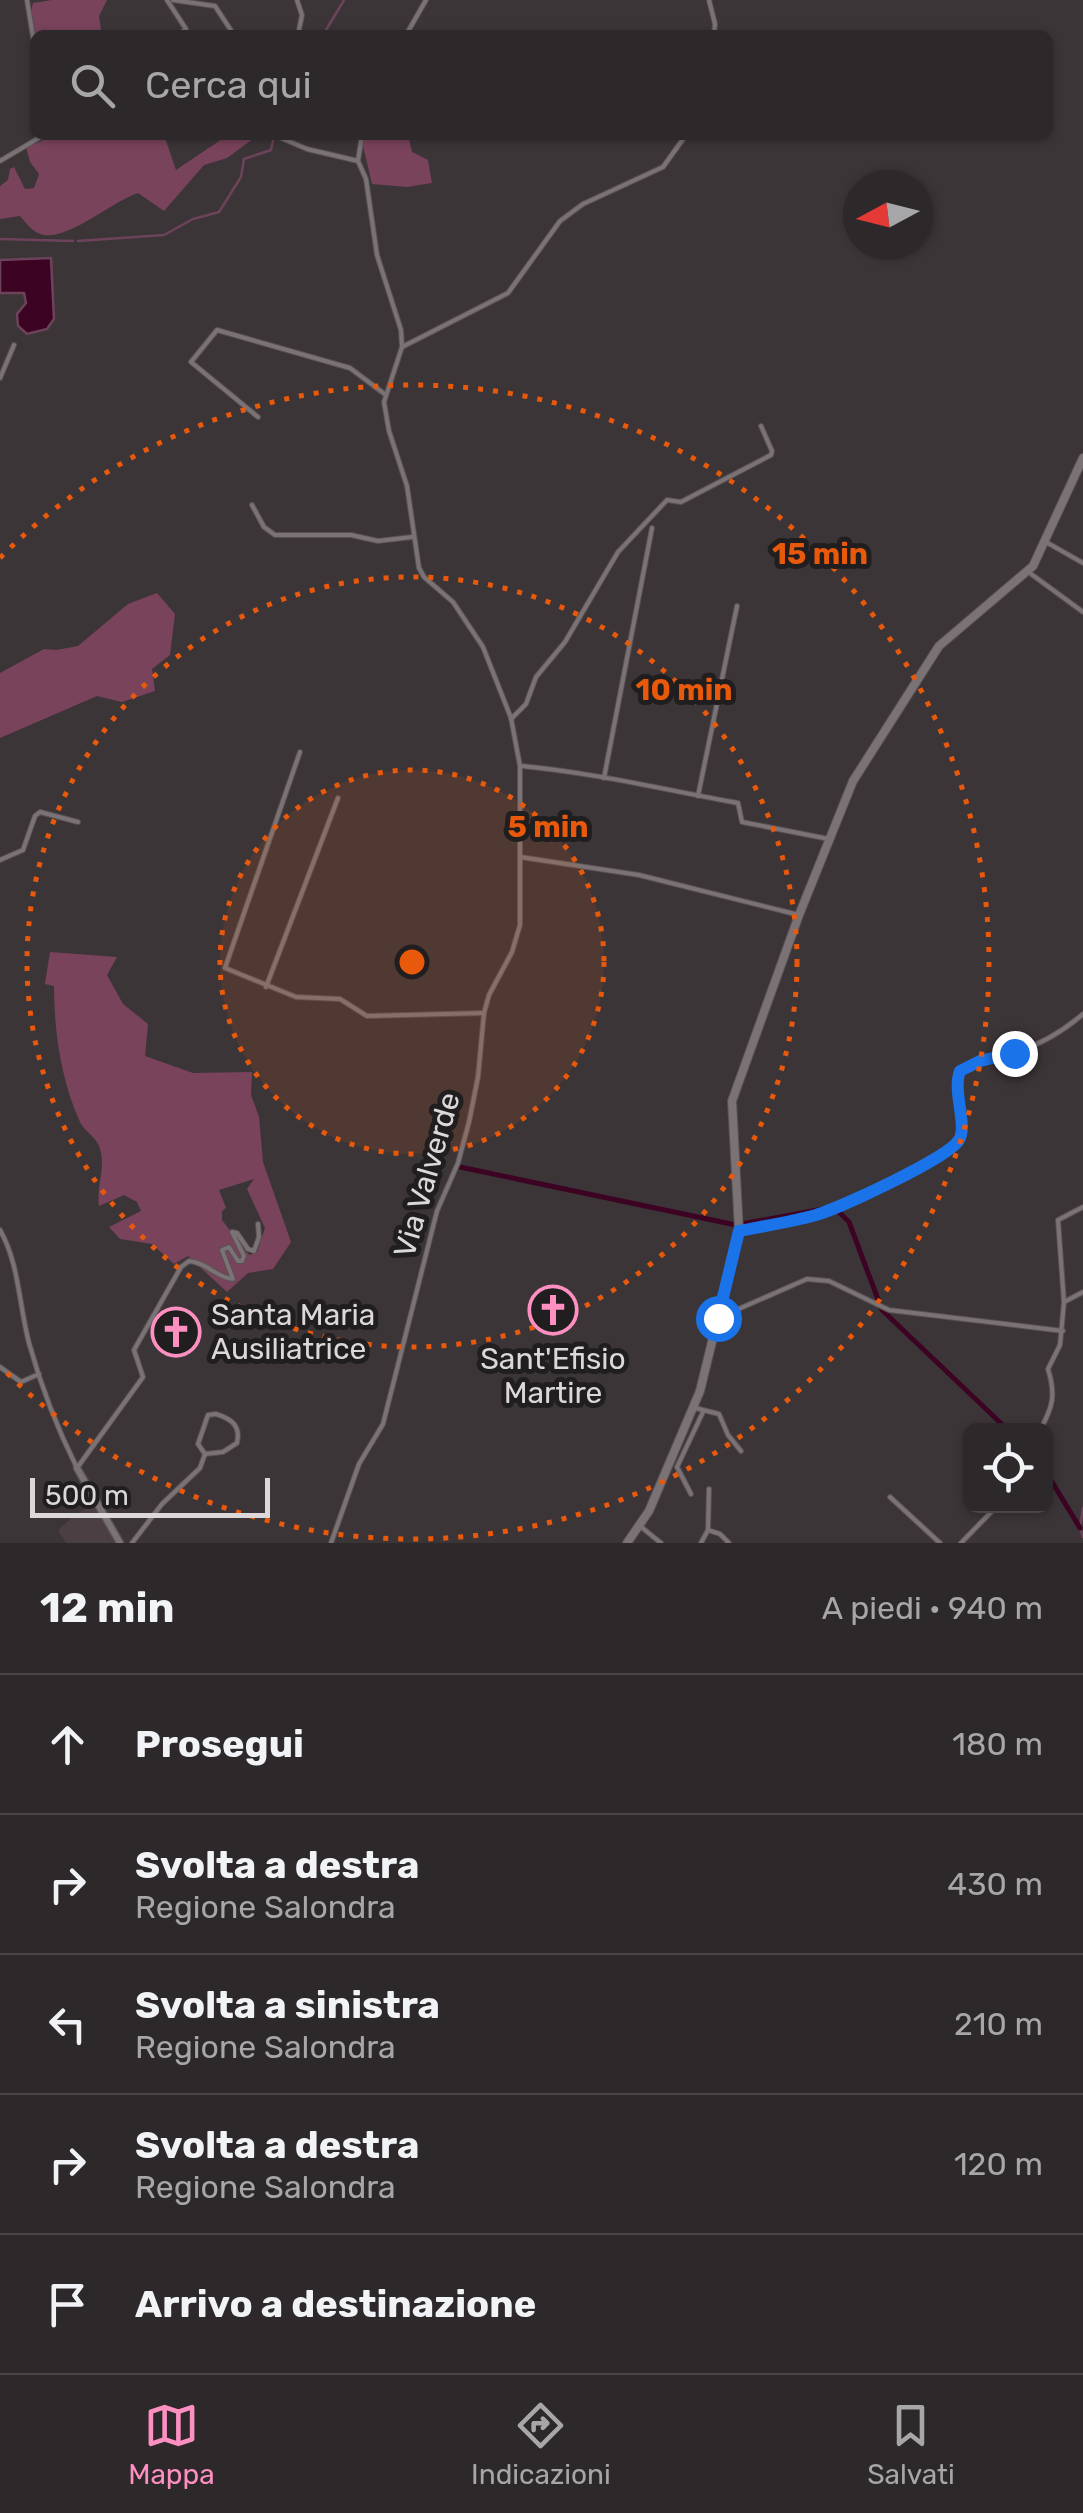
<!DOCTYPE html>
<html lang="it">
<head>
<meta charset="utf-8">
<style>
	:root { --surface:#2d282a; --page:#393436; --text:#f1f3f6; --muted:#a7a6a8; --line:#484447; --accent:#fd8fc1 }
	body { margin:0; font-family:Rubik,sans-serif; background:var(--page); color:var(--text) }
	.controls { position:absolute; right:30px; bottom:30px; display:grid; overflow:hidden; border-radius:15px; box-shadow:0 2px 8px #0004 }
	.controls button { width:90px; height:90px; display:grid; place-items:center; padding:0; border:0; border-bottom:2px solid var(--line); background:var(--surface); color:var(--text); font:50px sans-serif }
	.compass { position:absolute; left:843px; top:170px; width:90px; height:90px; border-radius:50%; background:var(--surface); box-shadow:0 2px 8px #0004; rotate:263deg }
	.scale { position:absolute; left:30px; bottom:25px; width:240px; box-sizing:border-box; padding-left:10px; border:5px solid #dcd8d9; border-top:0; font-size:28px; line-height:35px; white-space:nowrap; color:#dcd8d9; -webkit-text-stroke:8px #211e1f; paint-order:stroke }
	.stop { position:absolute; width:30px; height:30px; margin:-22px; border:8px solid #1a73e8; border-radius:50%; background:#fff }
	.stop.end { background:#1a73e8; border-color:#fff; box-shadow:0 2px 10px #0008 }
	.list { margin:0; padding:0; list-style:none }
	h2 { display:flex; justify-content:space-between; align-items:center; height:130px; margin:0; padding:0 40px; font-size:42px }
	h2 small { font-size:32px; font-weight:400; color:var(--muted) }
	.list li { display:grid; grid-template-columns:65px 1fr auto; gap:30px; align-items:center; box-sizing:border-box; height:140px; padding:0 40px; border-top:2px solid var(--line) }
	.list b { display:block; font-size:38px; white-space:nowrap }
	.list p { margin:0; font-size:32px; white-space:nowrap; color:var(--muted) }
	.list em { font-size:32px; font-style:normal; color:var(--muted) }
	.icon { flex:none; width:55px; height:55px; fill:none; stroke:currentColor; stroke-width:2; stroke-linecap:round; stroke-linejoin:round }
	.map { position:relative; flex:none; width:1083px; height:1543px; overflow:hidden }
	.search { position:absolute; background:var(--surface); box-shadow:0 2px 8px #0004; left:30px; right:30px; top:30px; height:110px; display:flex; align-items:center; gap:25px; box-sizing:border-box; padding:0 35px; border-radius:15px; color:var(--muted); font-size:38px }
	.sheet { height:830px; background:var(--surface) }
	nav { display:flex; justify-content:space-around; align-items:center; box-sizing:border-box; height:140px; border-top:2px solid var(--line); background:var(--surface); font-size:28px; color:var(--muted) }
	nav a { display:grid; justify-items:center; gap:5px }
	nav .on { color:var(--accent) }
	.map>svg:first-child { display:block }
	.built { fill:#4c3f44 }
	.green { fill:#7a435c; fill-rule:evenodd }
	.water { fill:#3c0323; stroke:#6c435a; stroke-width:2.5 }
	.lines { fill:none; stroke-linecap:round; stroke-linejoin:round }
	.stream { stroke:#6c435a; stroke-width:2.5 }
	.canal { stroke:#3c0323; stroke-width:5 }
	.minor-casing { stroke:#575153; stroke-width:6 }
	.tertiary-casing { stroke:#575153; stroke-width:9 }
	.secondary-casing { stroke:#575153; stroke-width:10 }
	.minor { stroke:#7a7275; stroke-width:4 }
	.tertiary { stroke:#7a7275; stroke-width:6 }
	.secondary { stroke:#7a7275; stroke-width:8 }
	.route { stroke:#1a73e8; stroke-width:12 }
	.ring { fill:none; stroke:#e8590c; stroke-width:5; stroke-dasharray:5 10 }
	.labels { text-anchor:middle; dominant-baseline:central; stroke-width:10; stroke-linejoin:round; paint-order:stroke }
	.street-label { font-size:30px; fill:#dcd8d9; stroke:#211e1f }
	.poi-label { font-size:30px; fill:#dcd8d9; stroke:#211e1f; text-anchor:start }
	.centre { fill:#e8590c; stroke:#211e1f; stroke-width:5 }
	.ring-label { font-size:30px; text-anchor:middle; font-weight:bold; fill:#e8590c; stroke:#211e1f; stroke-width:10; stroke-linejoin:round; paint-order:stroke }
</style>
</head>
<body>
<div class="map">
<svg width="1083" height="1543" viewBox="0 0 1083 1543">
	<rect width="100%" height="100%" fill="#3c3538"/>
	<path class="built" d="M95 1504 119 1543H66L58 1530 76 1514Z"/>
	<g class="green">
		<path d="M52 0H107L99 16 101 30 107 35H35V42L31 12 33 3Z"/>
		<path d="M45 135H164L176 170 228 135 257 136 227 158 204 165 164 211 138 193C113 201 70 239 44 235 33 233 27 224 20 216L0 219V186L8 180 10 169 14 167 25 189 34 188 39 174 30 162 26 147 42 141Z"/>
		<path d="M366 135H408L412 152 428 160 432 183 407 187 372 184 362 142Z"/>
		<path d="M157 593 175 614 170 655 152 669 155 691 122 702 97 696 0 738V673L44 649 56 650 78 646 128 604Z"/>
		<path d="M50 952 117 957 107 975 123 1004 148 1024 145 1056 193 1073 252 1072 251 1095 259 1117 263 1162 291 1242 273 1269 248 1273 227 1292 188 1256 174 1264 152 1244 120 1239 109 1227 141 1211 137 1202 124 1195 99 1206C96 1184 107 1167 99 1146 95 1136 85 1132 80 1122 61 1080 54 1032 54 986L45 984ZM254 1179 247 1189 265 1228 257 1252 249 1255 222 1220V1211L226 1208 219 1190Z"/>
	</g>
	<path class="water" d="M51 258 54 319 47 329 27 334 18 326 17 314 26 303 24 293H0V260Z"/>
	<g class="lines">
		<g class="stream">
			<path d="M323 35 344 0"/>
			<path d="M0 239 73 241"/>
			<path d="M78 241 164 235 193 219 219 212 241 177 244 159 271 150 274 136"/>
			<path d="M1083 1508 1080 1528 1083 1537"/>
		</g>
		<g class="canal">
			<path d="M460 1167 736 1225 823 1209"/>
			<path d="M838 1211 849 1222 882 1310 1008 1430"/>
			<path d="M1046 1472 1080 1528"/>
		</g>
		<g class="minor-casing">
			<g id="minor">
				<path d="M27 0 35 49"/>
				<path d="M167 0 186 29 179 35"/>
				<path d="M173 0 215 6 234 35"/>
				<path d="M297 0 302 15 298 35"/>
				<path d="M709 0 715 24 714 35"/>
				<path d="M406 35 426 0"/>
				<path d="M274 135 307 149 358 161"/>
				<path d="M0 161 44 135"/>
				<path d="M402 347 508 293 560 221 583 204 663 167 686 135"/>
				<path d="M0 378 14 345"/>
				<path d="M258 417 191 362 217 330 350 368 386 395"/>
				<path d="M252 505 264 527 275 535H351L378 541 412 537"/>
				<path d="M1046 542 1083 563"/>
				<path d="M1027 571 1083 612"/>
				<path d="M511 719 526 704 536 677 565 642 618 552 667 500 681 502 771 455 772 451 761 426"/>
				<path d="M300 752 225 968 296 997 340 999 367 1016 484 1013"/>
				<path d="M522 766C595 773 666 790 738 803L742 822 829 839"/>
				<path d="M604 778 652 528"/>
				<path d="M698 796 737 606"/>
				<path d="M520 857 639 875 799 915"/>
				<path d="M0 860 23 850 35 816 40 812 78 822"/>
				<path d="M266 987 338 798"/>
				<path d="M0 1230C19 1263 19 1305 29 1343 41 1386 57 1428 77 1468L143 1377 134 1350 181 1267 189 1261C206 1262 217 1278 233 1279L222 1250 229 1247 238 1261H242L244 1256 232 1232 237 1233 248 1249 254 1251 259 1237 258 1224"/>
				<path d="M739 1231C764 1226 791 1223 816 1215 840 1208 948 1158 960 1139 968 1126 952 1091 960 1071 976 1059 995 1059 1013 1053 1040 1045 1062 1032 1083 1014"/>
				<path d="M1064 1302 1058 1220 1083 1207"/>
				<path d="M718 1318 807 1279 829 1281 889 1310 1063 1331"/>
				<path d="M0 1367 21 1382 39 1374"/>
				<path d="M695 1408 719 1414 728 1435 741 1451"/>
				<path d="M216 1414C232 1419 241 1426 237 1443L223 1452 205 1454 198 1444 208 1415Z"/>
				<path d="M1040 1430C1053 1407 1056 1395 1048 1369L1060 1345 1064 1302 1083 1292"/>
				<path d="M677 1467 703 1412"/>
				<path d="M677 1467 691 1494"/>
				<path d="M890 1497 940 1543"/>
				<path d="M640 1526 661 1543"/>
				<path d="M708 1530 720 1534 729 1543"/>
				<path d="M132 1543 162 1504 200 1468 205 1454"/>
				<path d="M331 1543 359 1464 383 1424 437 1211 458 1163 469 1122 478 1077 484 1013 489 995 512 952 520 925V766L511 718 483 647 453 602 424 577 419 568 407 486 389 431 384 402 402 347 401 330 377 255 366 179 358 161 362 135"/>
				<path d="M701 1543 708 1530 709 1489"/>
				<path d="M961 1543 997 1506"/>
			</g>
		</g>
		<g class="tertiary-casing">
			<path id="tertiary" d="M77 1468 120 1543"/>
		</g>
		<g class="secondary-casing">
			<path id="secondary" d="M627 1543 649 1511 700 1391 739 1231 732 1101 799 915 853 781 939 646 1033 566 1083 458"/>
		</g>
		<use href="#minor" class="minor"/>
		<use href="#tertiary" class="tertiary"/>
		<use href="#secondary" class="secondary"/>
	</g>
	<g class="lines">
		<path class="route" d="M718 1318 739 1231C764 1226 791 1222 816 1215 840 1208 948 1158 959 1140 968 1126 952 1091 960 1071L980 1061 1014 1053"/>
	</g>
	<circle cx="412" cy="962" r="192" fill="#e8590c" fill-opacity=".12"/>
	<g class="ring">
		<circle cx="412" cy="962" r="192"/>
		<circle cx="412" cy="962" r="385"/>
		<path d="M0 558A577 577 0 1 1 0 1366"/>
	</g>
	<defs>
		<g id="church-ring" transform="scale(2.5)"><circle r="9.5" fill="#211e1f" stroke="#fd8fc1" stroke-width="1.5"/><path d="M-1.2-6h2.4v3.5h3.3v2.4h-3.3V6h-2.4V-.1h-3.3v-2.4h3.3Z" fill="#fd8fc1"/></g>
	</defs>
	<g fill-rule="evenodd">
		<use href="#church-ring" x="553" y="1310"/>
		<use href="#church-ring" x="176" y="1332"/>
	</g>
	<g class="labels">
		<g class="street-label">
			<text transform="translate(427 1175) rotate(-74)">Via Valverde</text>
		</g>
		<g class="poi-label">
			<text x="211" y="1315">Santa Maria<tspan x="211" dy="34">Ausiliatrice</tspan></text>
			<text x="553" y="1359" text-anchor="middle">Sant'Efisio<tspan x="553" dy="34">Martire</tspan></text>
		</g>
	</g>
	<circle cx="412" cy="962" r="15" class="centre"/>
	<g class="ring-label">
		<text x="820" y="564">15 min</text>
		<text x="684" y="700">10 min</text>
		<text x="548" y="837">5 min</text>
	</g>
</svg>
<div class="controls">
<button><svg class="icon" aria-label="locate" viewBox="0 0 24 24"><circle cx="12" cy="12" r="6"/><path d="M12 2v4M12 18v4M2 12h4M18 12h4"/></svg></button>
</div>
<svg class="compass" viewBox="-18 -18 36 36"><path d="M0-13l5 13h-10z" fill="#e53935"/><path d="M0 13l5-13h-10z" fill="#a7a6a8"/></svg>
<div class="scale">500 m</div>
<div class="stop" style="left:718px;top:1318px"></div>
<div class="stop end" style="left:1014px;top:1053px"></div>
<div class="search"><svg class="icon" aria-label="search" viewBox="0 0 24 24"><circle cx="10" cy="10" r="6"/><path d="M15 15l6 6"/></svg>Cerca qui</div>
</div>
<section class="sheet">
<h2>12 min<small>A piedi · 940 m</small></h2>
<ul class="list">
<li><svg class="icon" aria-label="ahead" viewBox="0 0 24 24"><path d="M12 20V5M6 11l6-6 6 6"/></svg><div><b>Prosegui</b></div><em>180 m</em></li>
<li><svg class="icon" aria-label="right" viewBox="0 0 24 24"><path d="M7 20v-9h11M14 6l5 5-5 5"/></svg><div><b>Svolta a destra</b><p>Regione Salondra</p></div><em>430 m</em></li>
<li><svg class="icon" aria-label="left" viewBox="0 0 24 24"><path d="M17 20v-9H6M10 6l-5 5 5 5"/></svg><div><b>Svolta a sinistra</b><p>Regione Salondra</p></div><em>210 m</em></li>
<li><svg class="icon" aria-label="right" viewBox="0 0 24 24"><path d="M7 20v-9h11M14 6l5 5-5 5"/></svg><div><b>Svolta a destra</b><p>Regione Salondra</p></div><em>120 m</em></li>
<li><svg class="icon" aria-label="arrive" viewBox="0 0 24 24"><path d="M6 21V4h12l-3 4 3 4H6"/></svg><div><b>Arrivo a destinazione</b></div></li>
</ul>
</section>
<nav>
<a class="on"><svg class="icon" aria-label="map" viewBox="0 0 24 24"><path d="M3 6l6-2 6 2 6-2v14l-6 2-6-2-6 2zM9 4v14M15 6v14"/></svg>Mappa</a>
<a><svg class="icon" aria-label="directions" viewBox="0 0 24 24"><path d="M12 3l9 9-9 9-9-9zM9 14v-3h6M13 9l2 2-2 2"/></svg>Indicazioni</a>
<a><svg class="icon" aria-label="saved" viewBox="0 0 24 24"><path d="M7 4h10v16l-5-4-5 4z"/></svg>Salvati</a>
</nav>
</body>
</html>
